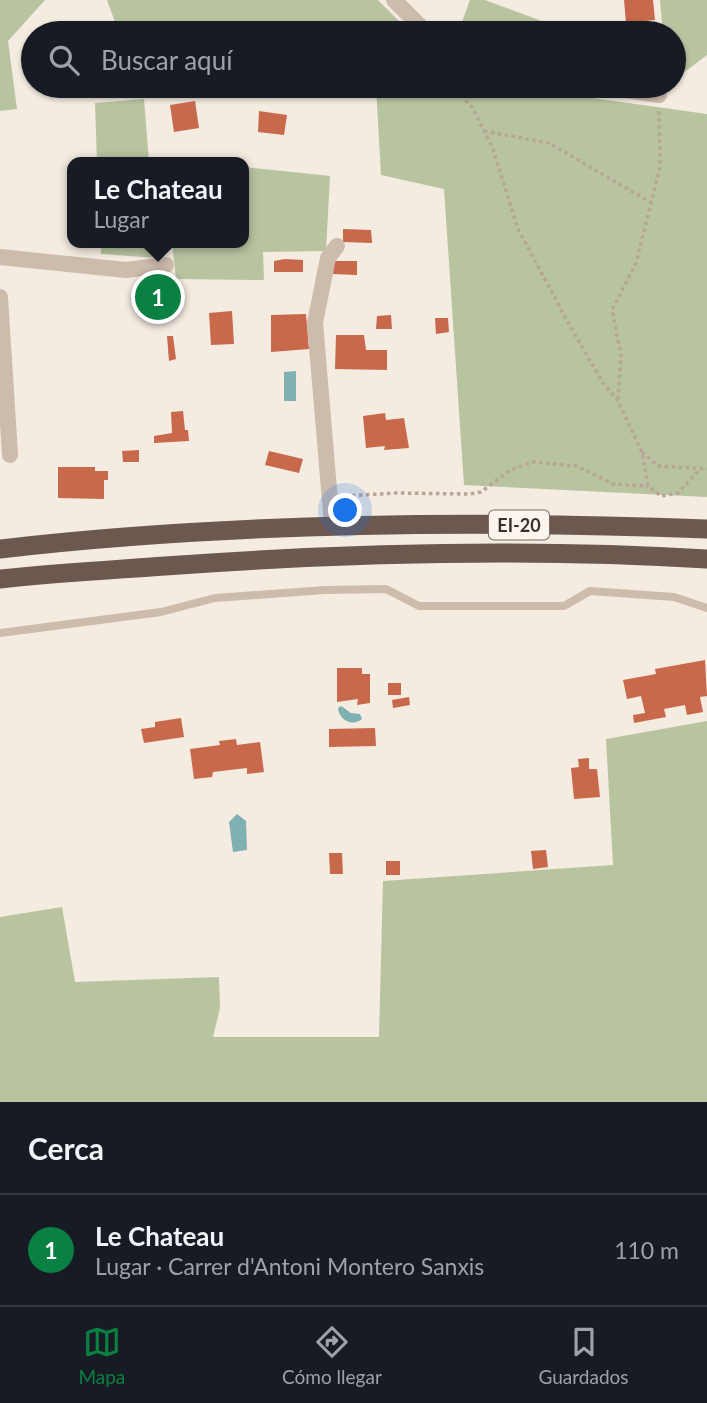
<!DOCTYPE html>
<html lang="es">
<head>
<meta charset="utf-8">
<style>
	:root { --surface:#171b24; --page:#242831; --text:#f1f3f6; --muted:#9ea1a6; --line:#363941; --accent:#0b8043 }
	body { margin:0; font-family:Lato,sans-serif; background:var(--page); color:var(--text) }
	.you { position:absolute; left:346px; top:511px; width:24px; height:24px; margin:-18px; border:5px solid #fff; border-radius:50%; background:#1a73e8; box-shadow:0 0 0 10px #1a73e833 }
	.badge { display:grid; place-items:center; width:46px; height:46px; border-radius:50%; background:var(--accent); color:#fff; font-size:23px; font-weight:700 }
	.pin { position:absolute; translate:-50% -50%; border:4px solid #fff; box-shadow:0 2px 7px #0006 }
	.popup { position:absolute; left:67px; top:157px; width:182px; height:91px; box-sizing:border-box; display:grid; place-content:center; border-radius:14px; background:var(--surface); filter:drop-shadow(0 2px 5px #0005); font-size:23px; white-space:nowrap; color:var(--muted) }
	.popup b { font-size:26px; color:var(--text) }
	.popup::after { content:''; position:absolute; left:50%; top:100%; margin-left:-14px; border:14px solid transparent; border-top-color:var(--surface) }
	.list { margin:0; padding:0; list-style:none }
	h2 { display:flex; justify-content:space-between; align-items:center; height:91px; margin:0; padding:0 28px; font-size:30px }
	h2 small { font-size:23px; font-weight:400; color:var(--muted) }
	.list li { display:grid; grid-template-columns:46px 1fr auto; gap:21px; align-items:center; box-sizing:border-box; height:112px; padding:0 28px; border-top:2px solid var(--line) }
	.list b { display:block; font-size:26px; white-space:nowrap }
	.list p { margin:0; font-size:23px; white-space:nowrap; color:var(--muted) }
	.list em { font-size:23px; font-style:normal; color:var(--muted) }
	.icon { flex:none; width:38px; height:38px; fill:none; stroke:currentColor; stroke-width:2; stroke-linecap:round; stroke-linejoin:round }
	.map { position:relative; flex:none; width:707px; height:1102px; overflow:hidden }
	.search { position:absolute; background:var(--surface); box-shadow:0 2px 5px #0004; left:21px; right:21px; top:21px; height:77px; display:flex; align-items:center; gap:18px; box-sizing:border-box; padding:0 24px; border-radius:38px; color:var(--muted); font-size:26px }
	.sheet { height:203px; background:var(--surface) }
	nav { display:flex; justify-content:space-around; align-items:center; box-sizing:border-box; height:98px; border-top:2px solid var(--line); background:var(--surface); font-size:19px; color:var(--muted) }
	nav a { display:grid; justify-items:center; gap:4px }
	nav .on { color:var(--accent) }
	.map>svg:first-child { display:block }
	.green { fill:#b8c4a0 }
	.water { fill:#7fb0b2 }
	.building { fill:#c8694b }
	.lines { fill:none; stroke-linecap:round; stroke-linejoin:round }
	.path { stroke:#b9a596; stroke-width:3.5; stroke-dasharray:3.5 3.5; stroke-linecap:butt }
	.service { stroke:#cdbbac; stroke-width:8 }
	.minor { stroke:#cdbbac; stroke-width:16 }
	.trunk { stroke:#6c584f; stroke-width:19 }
	.labels { text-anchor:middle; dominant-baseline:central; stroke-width:5; stroke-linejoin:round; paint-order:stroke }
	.shield { fill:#fbf5ee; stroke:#756b66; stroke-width:2 }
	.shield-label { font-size:18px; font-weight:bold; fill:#3b302b }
</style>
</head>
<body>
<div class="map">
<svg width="707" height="1102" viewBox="0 0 707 1102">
	<rect width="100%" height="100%" fill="#f4ebe1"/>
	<g class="green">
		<path d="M0 0H45L8 41 17 109 0 111Z"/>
		<path d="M107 0H378L402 24 388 33H119Z"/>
		<path d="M470 0H485L555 26 552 33H467L459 30Z"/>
		<path d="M660 0H707V55L674 80V33H663Z"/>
		<path d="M376 86H506L707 114V497L464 485 444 189 381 175Z"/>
		<path d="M144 99 149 162H97L95 103Z"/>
		<path d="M244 167 330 176 326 251 263 252 264 280 176 279 172 243H244Z"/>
		<path d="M101 243H155L157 258 101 254Z"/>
		<path d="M707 721V1102H0V917L62 907 75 982 219 977 220 1008 213 1037H379L383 881 613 865 606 739Z"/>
	</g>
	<g class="water">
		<path d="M296 371V401H284V372Z"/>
		<path d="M341 706 351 713 360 714 362 719C352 727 339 720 338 708Z"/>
		<path d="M237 814 246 821 247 850 233 852 229 822Z"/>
	</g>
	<g class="building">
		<path d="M624 0H653L655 20 626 23Z"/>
		<path d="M195 101 199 128 174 132 170 105Z"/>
		<path d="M259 111 287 115 284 135 258 132Z"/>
		<path d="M343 229 371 230 372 243 343 242Z"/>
		<path d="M285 259 303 260V272H274V261Z"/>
		<path d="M335 261H357V275L332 274Z"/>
		<path d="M145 280H173L172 315 144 314Z"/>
		<path d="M232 311 234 344 211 345 209 313Z"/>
		<path d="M306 314 309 349 271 352V315Z"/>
		<path d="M391 315 392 329H376L377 316Z"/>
		<path d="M435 318H448L449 332 436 334Z"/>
		<path d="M336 335H364L366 350H387V370L335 369Z"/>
		<path d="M167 336H173L176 359 169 361Z"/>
		<path d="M183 411 185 430H188L189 441 154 443V436L172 433 171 412Z"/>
		<path d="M385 413 386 420 404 418 409 448 384 450 385 446 366 448 363 416Z"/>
		<path d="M139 450V462H123L122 451Z"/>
		<path d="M269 451 303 459 299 473 265 465Z"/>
		<path d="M58 467H95V471H108V480H104V499L58 498Z"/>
		<path d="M705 660 707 696 700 697 703 712 687 715 685 705 664 709 666 717 634 723 633 715 645 713 641 696 627 699 623 680 656 674 655 669Z"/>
		<path d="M337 668H362V674H370V703L357 705 358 699 337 702Z"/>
		<rect x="388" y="683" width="13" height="12"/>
		<path d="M409 697 410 705 393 708 392 700Z"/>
		<path d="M181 718 184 737 144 743 141 729 155 727V722Z"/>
		<path d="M375 728 376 746 329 747V729Z"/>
		<path d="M236 739 237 745 260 742 264 772 247 774V768L213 772 212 777 194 779 190 749 220 745 219 741Z"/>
		<path d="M589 758V769H597L600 797 574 799 571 768 579 767 578 759Z"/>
		<path d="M546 850 548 867 533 869 531 851Z"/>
		<path d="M329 853H342L343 874H330Z"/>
		<rect x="386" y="861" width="14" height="14"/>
	</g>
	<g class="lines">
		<g class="path">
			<path d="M450 86 472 107 493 149 518 229 570 326 603 383 618 401 642 452 648 486 661 496 678 493 700 469"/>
			<path d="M484 131 549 143 650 202"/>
			<path d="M618 399 621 355 612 310 636 263 660 167 659 109"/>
			<path d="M642 452 658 466 707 469"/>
			<path d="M345 496 396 493 469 494 481 492 510 470 533 462 577 466 613 484 648 486"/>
		</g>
		<path class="service" d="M0 633 161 612 215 598 325 590 386 589 419 606H564L590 591 674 597 707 608"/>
		<g class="minor">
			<path d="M394 0 427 33"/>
			<path d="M599 86 659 95"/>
			<path d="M0 257 126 270 166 265"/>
			<path d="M0 297 10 455"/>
			<path d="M332 525 315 323 328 258 337 246"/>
		</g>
		<g class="trunk">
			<path d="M0 549C234 522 472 520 707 529"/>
			<path d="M0 579C55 573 110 570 165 566 345 553 526 548 707 559"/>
		</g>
	</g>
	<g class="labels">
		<rect class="shield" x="489" y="510.5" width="60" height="29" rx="5"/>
		<g class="shield-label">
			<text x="519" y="525">EI-20</text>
		</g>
	</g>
</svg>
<div class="you"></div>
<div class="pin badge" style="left:158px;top:297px">1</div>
<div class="popup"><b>Le Chateau</b>Lugar</div>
<div class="search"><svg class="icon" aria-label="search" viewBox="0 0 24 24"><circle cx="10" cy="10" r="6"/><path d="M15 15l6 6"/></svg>Buscar aquí</div>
</div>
<section class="sheet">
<h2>Cerca<small></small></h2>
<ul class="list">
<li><span class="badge">1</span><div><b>Le Chateau</b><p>Lugar · Carrer d'Antoni Montero Sanxis</p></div><em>110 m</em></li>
</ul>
</section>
<nav>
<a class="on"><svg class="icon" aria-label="map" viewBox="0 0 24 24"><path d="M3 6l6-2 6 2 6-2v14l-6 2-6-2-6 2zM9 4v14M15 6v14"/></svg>Mapa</a>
<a><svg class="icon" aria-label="directions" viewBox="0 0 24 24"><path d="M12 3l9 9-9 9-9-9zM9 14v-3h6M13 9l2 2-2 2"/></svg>Cómo llegar</a>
<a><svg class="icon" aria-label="saved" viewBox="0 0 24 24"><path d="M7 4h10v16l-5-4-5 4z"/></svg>Guardados</a>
</nav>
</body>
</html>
